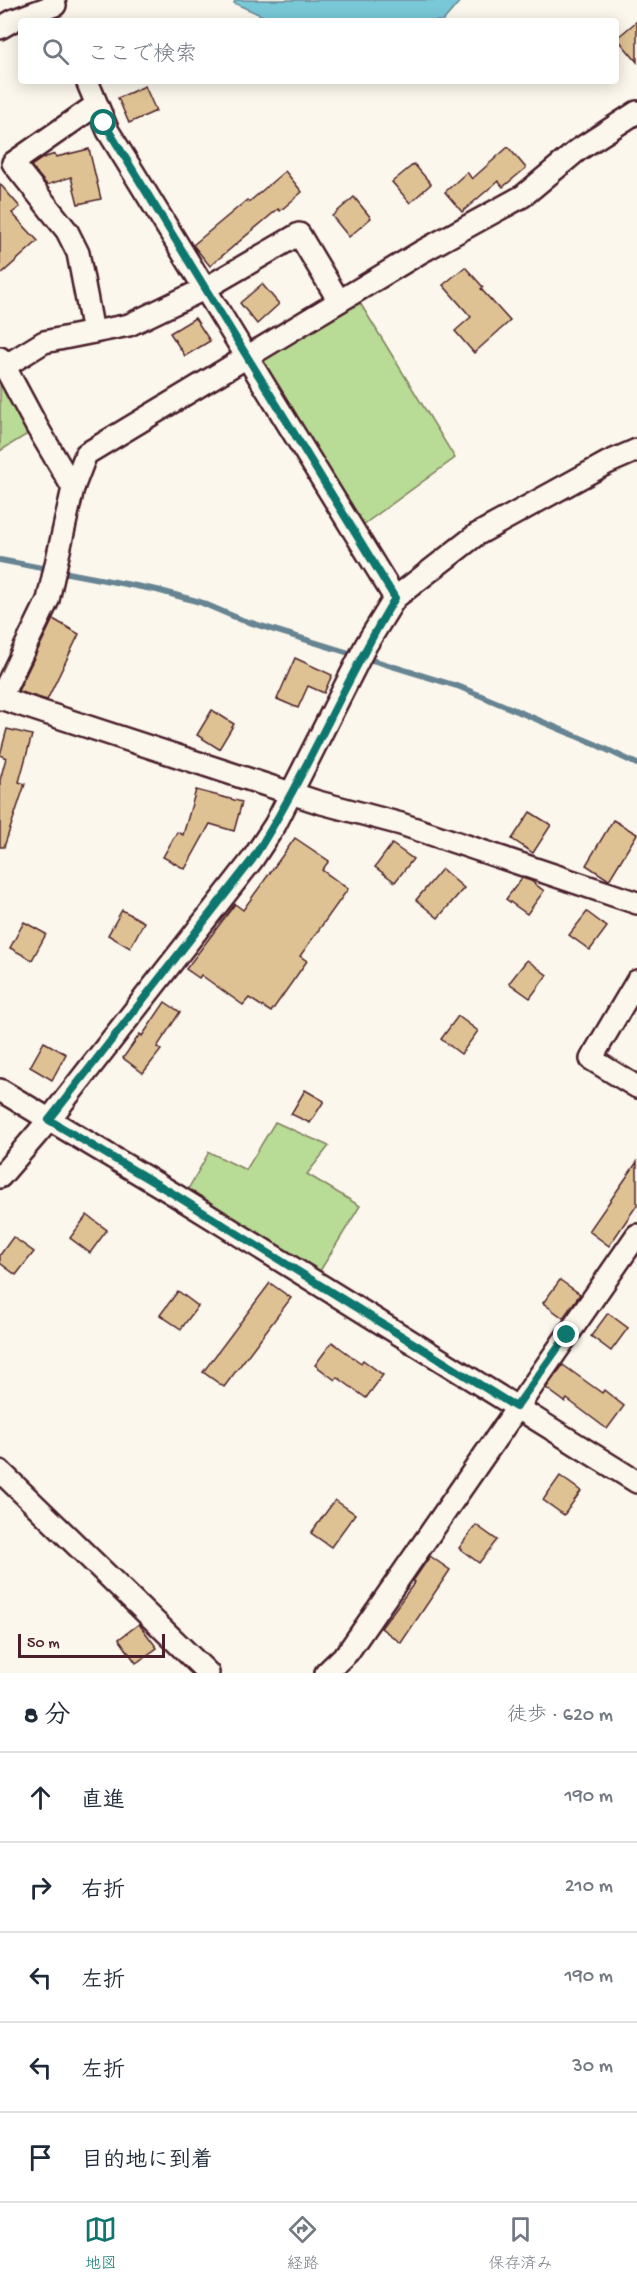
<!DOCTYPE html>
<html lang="ja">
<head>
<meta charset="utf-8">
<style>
	:root { --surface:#fff; --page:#f2f2f3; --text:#1f2937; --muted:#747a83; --line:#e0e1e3; --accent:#0f766e }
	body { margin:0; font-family:"Gochi Hand","Klee One",sans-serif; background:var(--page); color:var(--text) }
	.scale { position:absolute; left:18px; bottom:15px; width:147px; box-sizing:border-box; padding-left:6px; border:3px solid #4a1f2b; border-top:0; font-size:16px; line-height:21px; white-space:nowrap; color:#4a1f2b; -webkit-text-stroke:4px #fbf7ec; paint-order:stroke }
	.stop { position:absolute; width:18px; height:18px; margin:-14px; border:4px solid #0f766e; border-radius:50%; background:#fff }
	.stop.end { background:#0f766e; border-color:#fff; box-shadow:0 2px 6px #0008 }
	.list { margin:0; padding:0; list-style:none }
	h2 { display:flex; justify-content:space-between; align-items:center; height:78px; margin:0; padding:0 24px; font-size:26px }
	h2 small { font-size:20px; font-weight:400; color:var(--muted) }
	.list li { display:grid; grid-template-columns:39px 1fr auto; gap:18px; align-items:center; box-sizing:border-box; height:90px; padding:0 24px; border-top:2px solid var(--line) }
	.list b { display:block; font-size:22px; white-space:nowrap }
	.list em { font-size:20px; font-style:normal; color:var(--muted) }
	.icon { flex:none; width:33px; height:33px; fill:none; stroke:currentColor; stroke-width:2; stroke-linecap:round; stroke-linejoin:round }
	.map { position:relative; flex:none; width:637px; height:1673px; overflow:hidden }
	.search { position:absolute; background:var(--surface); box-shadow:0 3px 15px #0003; left:18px; right:18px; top:18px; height:66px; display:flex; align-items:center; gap:15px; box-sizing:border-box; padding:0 21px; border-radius:6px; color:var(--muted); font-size:22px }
	.sheet { height:528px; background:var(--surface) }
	nav { display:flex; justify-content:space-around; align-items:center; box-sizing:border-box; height:84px; border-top:2px solid var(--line); background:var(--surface); font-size:16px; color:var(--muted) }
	nav a { display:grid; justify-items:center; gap:3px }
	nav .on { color:var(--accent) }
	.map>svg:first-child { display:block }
	.green { fill:#b8db95; stroke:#817d60; stroke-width:1.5 }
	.water { fill:#79c8d7; stroke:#668492; stroke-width:1.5 }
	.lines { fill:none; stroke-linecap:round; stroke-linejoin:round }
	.stream { stroke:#668492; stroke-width:6 }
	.building { fill:#dfc293; stroke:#4a1f2b; stroke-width:1.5 }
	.minor-casing { stroke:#4a1f2b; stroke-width:26 }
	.minor { stroke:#fbf7ec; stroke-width:21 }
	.route { stroke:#0f766e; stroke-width:8 }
</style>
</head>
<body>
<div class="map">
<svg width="637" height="1673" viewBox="0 0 637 1673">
	<rect width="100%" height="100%" fill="#fbf7ec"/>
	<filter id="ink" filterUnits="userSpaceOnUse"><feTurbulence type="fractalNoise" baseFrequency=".0167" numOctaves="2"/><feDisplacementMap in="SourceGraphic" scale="12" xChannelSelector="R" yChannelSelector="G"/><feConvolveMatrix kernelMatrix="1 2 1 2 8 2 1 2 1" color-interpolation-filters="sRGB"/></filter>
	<g filter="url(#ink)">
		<g class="green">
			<path d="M357 298 455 458 356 530 261 367 263 356Z"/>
			<path d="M0 379 31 432 0 451Z"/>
			<path d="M275 1122 329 1146 307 1174 360 1206 320 1271 186 1193 209 1152 246 1170Z"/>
		</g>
		<path class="water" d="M235 0H461L443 21H274L234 3Z"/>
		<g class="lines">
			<path class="stream" d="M0 560 157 590 200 602 242 620 460 687 595 744 637 764"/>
		</g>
		<g class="building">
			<path d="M637 21V62L617 38Z"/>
			<path d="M145 86 156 111 129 123 118 98Z"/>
			<path d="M508 147 526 168 503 187 498 181 462 212 445 192 467 172 472 179Z"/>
			<path d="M89 149 101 199 78 204 71 177 47 185 31 166 43 158 55 154 56 157Z"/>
			<path d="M414 164 431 184 410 203 392 182Z"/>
			<path d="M285 171 302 192 280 211 278 209 210 266 193 245 247 200 249 202Z"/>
			<path d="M0 184 20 207 12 213 38 241 0 275Z"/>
			<path d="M354 197 371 218 349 237 332 216Z"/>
			<path d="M465 267 483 287 481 289 510 321 474 353 455 331 471 317 443 285Z"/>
			<path d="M262 284 279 304 257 324 240 303Z"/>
			<path d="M195 318 210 341 185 356 170 333Z"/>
			<path d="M53 619 79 634 47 700 18 691Z"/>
			<path d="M295 658 332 675 324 693 308 686 298 708 277 699Z"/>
			<path d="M212 710 234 724 219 749 197 735Z"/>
			<path d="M7 729 32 735 19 782 25 784 4 847H0V780L6 758 0 755Z"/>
			<path d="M196 790 242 802 234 831 210 824 185 869 163 857 177 832 183 835Z"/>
			<path d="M530 812 551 825 533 853 512 839Z"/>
			<path d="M613 820 637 834 609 880 586 865Z"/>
			<path d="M295 838 329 861 322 870 348 889 300 956 307 961 271 1012 249 998 243 1005 201 975 199 978 186 969 235 904 243 910Z"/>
			<path d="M392 844 413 859 395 882 375 867Z"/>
			<path d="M442 869 464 888 438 918 416 900Z"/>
			<path d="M522 878 531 881 544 891 527 914 506 899Z"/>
			<path d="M122 910 144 922 130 948 108 935Z"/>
			<path d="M587 912 607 927 590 950 569 935Z"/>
			<path d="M24 922 46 934 32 960 10 948Z"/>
			<path d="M527 960 547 975 530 998 509 983Z"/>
			<path d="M165 1002 180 1012 157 1047 161 1050 143 1073 123 1058 140 1034 142 1036Z"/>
			<path d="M458 1016 478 1031 461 1054 441 1039Z"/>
			<path d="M44 1042 66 1054 52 1080 30 1067Z"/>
			<path d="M305 1090 324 1101 310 1123 291 1114Z"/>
			<path d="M637 1162V1205L609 1246 589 1231Z"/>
			<path d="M87 1215 107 1230 90 1253 70 1238Z"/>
			<path d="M13 1237 34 1252 16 1275 0 1263V1255Z"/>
			<path d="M560 1280 580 1294 563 1318 543 1303Z"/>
			<path d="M270 1283 291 1298 224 1387 203 1372Z"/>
			<path d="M178 1291 198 1306 181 1329 160 1315Z"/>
			<path d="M608 1313 628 1328 611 1351 591 1336Z"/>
			<path d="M332 1342 361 1363 363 1360 383 1375 366 1398 337 1377 335 1380 315 1365Z"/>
			<path d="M563 1365 602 1393 604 1390 624 1406 607 1429 567 1399 565 1402 546 1388Z"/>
			<path d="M560 1476 581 1491 564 1515 543 1500Z"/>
			<path d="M335 1500 355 1514 331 1547 311 1533Z"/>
			<path d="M476 1525 497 1540 479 1563 459 1548Z"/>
			<path d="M430 1556 450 1570 401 1643 381 1628 415 1582 413 1581Z"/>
			<path d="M139 1624 157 1648 136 1663 119 1639Z"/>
		</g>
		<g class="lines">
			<g class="minor-casing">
				<g id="minor">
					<path d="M0 28 14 20 55 5"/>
					<path d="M87 81 108 131 395 598"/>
					<path d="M93 332 78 253 67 231 13 163 96 105"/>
					<path d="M0 358 37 427 73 488"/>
					<path d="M5 366 44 342 129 325 206 288 299 234 339 301"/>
					<path d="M0 698 318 802 401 824 637 903"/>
					<path d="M0 699 48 600 73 488 86 454 421 252 523 196 578 150 637 112"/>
					<path d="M637 981 591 1059 637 1087"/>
					<path d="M0 1090 172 1193 637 1482"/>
					<path d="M0 1177 49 1120 252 860 275 825 366 645 395 598 476 535 607 463 637 450"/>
					<path d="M0 1471 208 1673"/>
					<path d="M326 1673 348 1652 637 1235"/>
				</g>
			</g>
			<use href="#minor" class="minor"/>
		</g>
	</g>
	<g class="lines" filter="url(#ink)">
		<path class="route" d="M104 123 395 598C343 683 306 777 252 860L49 1120 172 1193 516 1407 567 1335"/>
	</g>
</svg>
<div class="scale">50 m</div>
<div class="stop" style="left:104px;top:123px"></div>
<div class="stop end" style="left:567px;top:1335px"></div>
<div class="search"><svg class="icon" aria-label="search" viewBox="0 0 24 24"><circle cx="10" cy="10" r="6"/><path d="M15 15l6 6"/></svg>ここで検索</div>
</div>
<section class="sheet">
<h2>8 分<small>徒歩 · 620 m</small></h2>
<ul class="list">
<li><svg class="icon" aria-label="ahead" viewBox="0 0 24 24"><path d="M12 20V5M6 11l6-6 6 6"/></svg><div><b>直進</b></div><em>190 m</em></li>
<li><svg class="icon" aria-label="right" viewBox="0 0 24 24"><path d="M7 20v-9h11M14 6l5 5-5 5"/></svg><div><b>右折</b></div><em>210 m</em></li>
<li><svg class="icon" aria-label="left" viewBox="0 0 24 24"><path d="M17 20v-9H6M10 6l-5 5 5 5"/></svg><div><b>左折</b></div><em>190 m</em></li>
<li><svg class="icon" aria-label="left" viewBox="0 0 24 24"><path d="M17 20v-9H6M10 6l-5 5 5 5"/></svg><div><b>左折</b></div><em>30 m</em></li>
<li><svg class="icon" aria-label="arrive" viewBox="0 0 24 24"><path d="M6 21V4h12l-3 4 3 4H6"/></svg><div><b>目的地に到着</b></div></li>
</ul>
</section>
<nav>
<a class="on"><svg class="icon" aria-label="map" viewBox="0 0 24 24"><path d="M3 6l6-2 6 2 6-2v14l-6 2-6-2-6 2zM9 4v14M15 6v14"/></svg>地図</a>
<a><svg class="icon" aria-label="directions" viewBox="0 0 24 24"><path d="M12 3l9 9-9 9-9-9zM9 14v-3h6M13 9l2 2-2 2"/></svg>経路</a>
<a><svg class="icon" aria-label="saved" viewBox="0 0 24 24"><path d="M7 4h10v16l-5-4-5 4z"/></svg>保存済み</a>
</nav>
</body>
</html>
